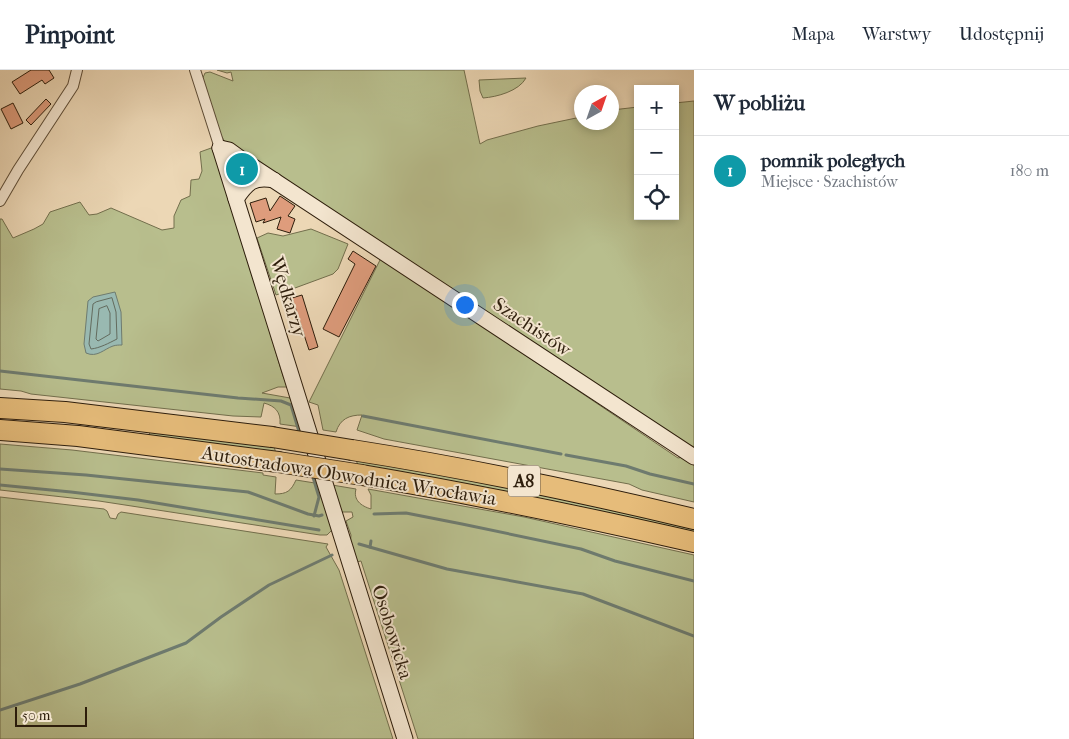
<!DOCTYPE html>
<html lang="pl">
<head>
<meta charset="utf-8">
<style>
	:root { --surface:#fff; --page:#f2f2f3; --text:#1f2937; --muted:#747a83; --line:#e0e1e3; --accent:#0f766e }
	body { margin:0; font-family:"IM FELL French Canon",serif; background:var(--page); color:var(--text) }
	.controls { position:absolute; right:15px; top:15px; display:grid; overflow:hidden; border-radius:0px; box-shadow:0 2px 8px #0003 }
	.controls button { width:45px; height:45px; display:grid; place-items:center; padding:0; border:0; border-bottom:1px solid var(--line); background:var(--surface); color:var(--text); font:25px sans-serif }
	.compass { position:absolute; left:574px; top:15px; width:45px; height:45px; border-radius:50%; background:var(--surface); box-shadow:0 2px 8px #0003; rotate:40deg }
	.scale { position:absolute; left:15px; bottom:12px; width:72px; box-sizing:border-box; padding-left:5px; border:2px solid #2d1d0b; border-top:0; font-size:14px; line-height:18px; white-space:nowrap; color:#2d1d0b; -webkit-text-stroke:4px #f3e5cf; paint-order:stroke }
	.you { position:absolute; left:464px; top:234px; width:18px; height:18px; margin:-12px; border:4px solid #fff; border-radius:50%; background:#1a73e8; box-shadow:0 0 0 8px #1a73e833 }
	.badge { display:grid; place-items:center; width:32px; height:32px; border-radius:50%; background:var(--accent); color:#fff; font-size:16px; font-weight:700 }
	.pin { position:absolute; translate:-50% -50%; border:2px solid #fff; box-shadow:0 1px 5px #0006 }
	.list { margin:0; padding:0; list-style:none }
	h2 { display:flex; justify-content:space-between; align-items:center; height:65px; margin:0; padding:0 20px; font-size:21px }
	h2 small { font-size:16px; font-weight:400; color:var(--muted) }
	.list li { display:grid; grid-template-columns:32px 1fr auto; gap:15px; align-items:center; box-sizing:border-box; height:70px; padding:0 20px; border-top:1px solid var(--line) }
	.list b { display:block; font-size:19px; white-space:nowrap }
	.list p { margin:0; font-size:16px; white-space:nowrap; color:var(--muted) }
	.list em { font-size:16px; font-style:normal; color:var(--muted) }
	.icon { flex:none; width:28px; height:28px; fill:none; stroke:currentColor; stroke-width:2; stroke-linecap:round; stroke-linejoin:round }
	.map { position:relative; flex:none; width:694px; height:669px; overflow:hidden }
	header { display:flex; align-items:center; gap:30px; box-sizing:border-box; height:70px; padding:0 25px; background:var(--surface); border-bottom:1px solid var(--line) }
	header strong { font-size:24px }
	nav { display:flex; gap:28px; margin-inline-start:auto; font-size:18px }
	main { display:flex }
	aside { flex:1; background:var(--surface) }
	.map>svg:first-child { display:block }
	.green { fill:#b8be8d; stroke:#726e4c }
	.water { fill:#99b9b1; stroke:#6e7b6f }
	.lines { fill:none; stroke-linecap:round; stroke-linejoin:round }
	.shore { stroke:#636b5e; stroke-width:1 }
	.stream { stroke:#6e7b6f; stroke-width:3 }
	.building { fill:#de9c7c; stroke:#2d1d0b }
	.street-casing { stroke:#5d4c36; stroke-width:12 }
	.secondary-casing { stroke:#2d1d0b; stroke-width:17 }
	.highway-casing { stroke:#2d1d0b; stroke-width:22 }
	.street { stroke:#f3e5cf; stroke-width:10 }
	.secondary { stroke:#f3e5cf; stroke-width:15 }
	.highway { stroke:#e6bc7a; stroke-width:20 }
	.highway-bridge-casing { stroke:#2d1d0b; stroke-width:22; stroke-linecap:butt }
	.highway-bridge { stroke:#e6bc7a; stroke-width:20 }
	.labels { text-anchor:middle; dominant-baseline:central; stroke-width:4; stroke-linejoin:round; paint-order:stroke }
	.shield { fill:#f3e5cf; stroke:#685946; stroke-width:1 }
	.shield-label { font-size:18px; font-weight:bold; fill:#2d1d0b }
	.street-label { font-size:19px; fill:#2d1d0b; stroke:#f3e5cf }
</style>
</head>
<body>
<header>
<strong>Pinpoint</strong>
<nav><a>Mapa</a><a>Warstwy</a><a>Udostępnij</a></nav>
</header>
<main>
<div class="map">
<svg width="694" height="669" viewBox="0 0 694 669">
	<rect width="100%" height="100%" fill="#ecd7b5"/>
	<filter id="stains"><feTurbulence type="fractalNoise" baseFrequency=".004" numOctaves="4"/><feColorMatrix values="0 0 0 0 .2 0 0 0 0 .09 0 0 0 0 .02 0 0 0 .5 -.17"/></filter>
	<radialGradient id="worn" r=".72"><stop offset=".6" stop-color="#630" stop-opacity="0"/><stop offset="1" stop-color="#630" stop-opacity=".3"/></radialGradient>
	<g class="green">
		<path d="M217 0H464L480 74 487 70 538 56 581 47 582 52H612V40L638 37V146H675V33L694 31V377L672 367 225 72 219 62 202 10 205 3 210 2 233 11 231 2 227 3Z"/>
		<path d="M526 8C519 21 497 27 483 28L480 21 479 10Z"/>
		<path d="M214 77 283 306 288 317H278L262 323 290 328 301 357 280 354C281 342 275 336 264 333L261 347 233 346 31 324 21 321 0 319V149H2L13 168 34 159 43 154 50 142 80 132 89 145 97 144 111 138 162 160 174 158V146L181 130 190 126 191 110 199 109 202 101 200 82Z"/>
		<path d="M311 159 348 174 338 199 333 204 276 225 257 168 268 163 283 166Z"/>
		<path d="M381 188 678 388 683 387 694 393V432L642 420 629 414 384 369 357 360 362 345C349 345 340 349 336 362L323 360 318 335 309 332Z"/>
		<path d="M150 360 274 376 276 384 149 367Z"/>
		<path d="M0 374 72 380 263 403V405L276 407 275 424C287 424 291 421 296 410L321 414 332 460 327 465H320L99 431 0 420Z"/>
		<path d="M355 389 449 405 694 457V464L359 396Z"/>
		<path d="M332 415 356 419C353 430 361 436 371 439V425L368 419 524 447 694 485V669H418L361 491 356 492 350 477 351 465 346 451 353 447 352 442H342Z"/>
		<path d="M0 427 104 439 107 441 110 448 116 449 118 444 121 442 328 474 326 477 339 500 393 669H0Z"/>
	</g>
	<path class="water" d="M115 222 121 242 122 275C119 275 116 275 113 276 104 279 97 288 86 283L84 274 88 231 93 227Z"/>
	<g class="lines">
		<g class="shore">
			<path d="M112 228 116 242 117 269C109 273 100 278 91 279L89 274 93 234 96 232Z"/>
			<path d="M107 236 110 243V264L98 271 96 269 99 239Z"/>
		</g>
		<g class="stream">
			<path d="M0 301 238 328 281 331 291 335 300 365"/>
			<path d="M363 346 561 384"/>
			<path d="M566 385 626 396 650 404 694 414"/>
			<path d="M0 399 86 405 248 422 308 444 319 446 322 445"/>
			<path d="M312 404 319 427 314 446"/>
			<path d="M0 415 71 422 138 430 319 460"/>
			<path d="M374 444 406 443 462 454 581 479 615 491 694 511"/>
			<path d="M359 474 447 499 583 524 694 566"/>
			<path d="M370 477 371 471"/>
			<path d="M0 640 80 614 186 573 221 547 269 515 332 485"/>
		</g>
	</g>
	<g class="building">
		<path d="M31 0H49L54 8 45 14 42 10 20 24 12 12Z"/>
		<path d="M46 29 51 34 31 55 26 50Z"/>
		<path d="M13 33 23 53 11 59 1 39Z"/>
		<path d="M280 126 295 136 288 146 295 149 290 163 277 159 281 147 263 153 265 149 256 152 250 133 266 128 270 141Z"/>
		<path d="M353 181 376 196 339 267 323 259 355 194 348 189Z"/>
		<path d="M302 225 318 277 309 280 292 228Z"/>
	</g>
	<g class="lines">
		<g class="street-casing">
			<g id="street">
				<path d="M195 0 220 78"/>
				<path d="M0 131 18 100 73 16 77 0"/>
			</g>
		</g>
		<g class="secondary-casing">
			<g id="secondary">
				<path d="M220 78 405 669"/>
				<path d="M220 78 229 80 240 88 694 387"/>
				<path d="M236 129C247 113 253 106 274 110"/>
			</g>
		</g>
		<g class="highway-casing">
			<g id="highway">
				<path d="M0 338 65 342 272 367"/>
				<path d="M0 360 78 366 278 392"/>
				<path d="M352 380C467 398 581 422 694 449"/>
				<path d="M362 405C474 424 584 447 694 472"/>
			</g>
		</g>
		<use href="#street" class="street"/>
		<use href="#secondary" class="secondary"/>
		<use href="#highway" class="highway"/>
		<g class="highway-bridge-casing">
			<g id="highway-bridge">
				<path d="M272 367 352 380"/>
				<path d="M278 392 362 405"/>
			</g>
		</g>
		<use href="#highway-bridge" class="highway-bridge"/>
	</g>
	<g class="labels">
		<rect class="shield" x="508" y="395.5" width="32" height="31" rx="4"/>
		<g class="shield-label">
			<text x="524" y="411">A8</text>
		</g>
		<g class="street-label">
			<text transform="translate(288 227) rotate(73)">Wędkarzy</text>
			<text transform="translate(532 257) rotate(34)">Szachistów</text>
			<text transform="translate(349 406) rotate(9)">Autostradowa Obwodnica Wrocławia</text>
			<text transform="translate(392 562) rotate(73)">Osobowicka</text>
		</g>
	</g>
	<rect width="100%" height="100%" filter="url(#stains)"/>
	<rect width="100%" height="100%" fill="url(#worn)"/>
</svg>
<div class="controls">
<button>+</button>
<button>−</button>
<button><svg class="icon" aria-label="locate" viewBox="0 0 24 24"><circle cx="12" cy="12" r="6"/><path d="M12 2v4M12 18v4M2 12h4M18 12h4"/></svg></button>
</div>
<svg class="compass" viewBox="-18 -18 36 36"><path d="M0-13l5 13h-10z" fill="#e53935"/><path d="M0 13l5-13h-10z" fill="#747a83"/></svg>
<div class="scale">50 m</div>
<div class="you"></div>
<div class="pin badge" style="left:242px;top:99px;background:#0f9aa8">1</div>
</div>
<aside>
<h2>W pobliżu<small></small></h2>
<ul class="list">
<li><span class="badge" style="background:#0f9aa8">1</span><div><b>pomnik poległych</b><p>Miejsce · Szachistów</p></div><em>180 m</em></li>
</ul>
</aside>
</main>
</body>
</html>
